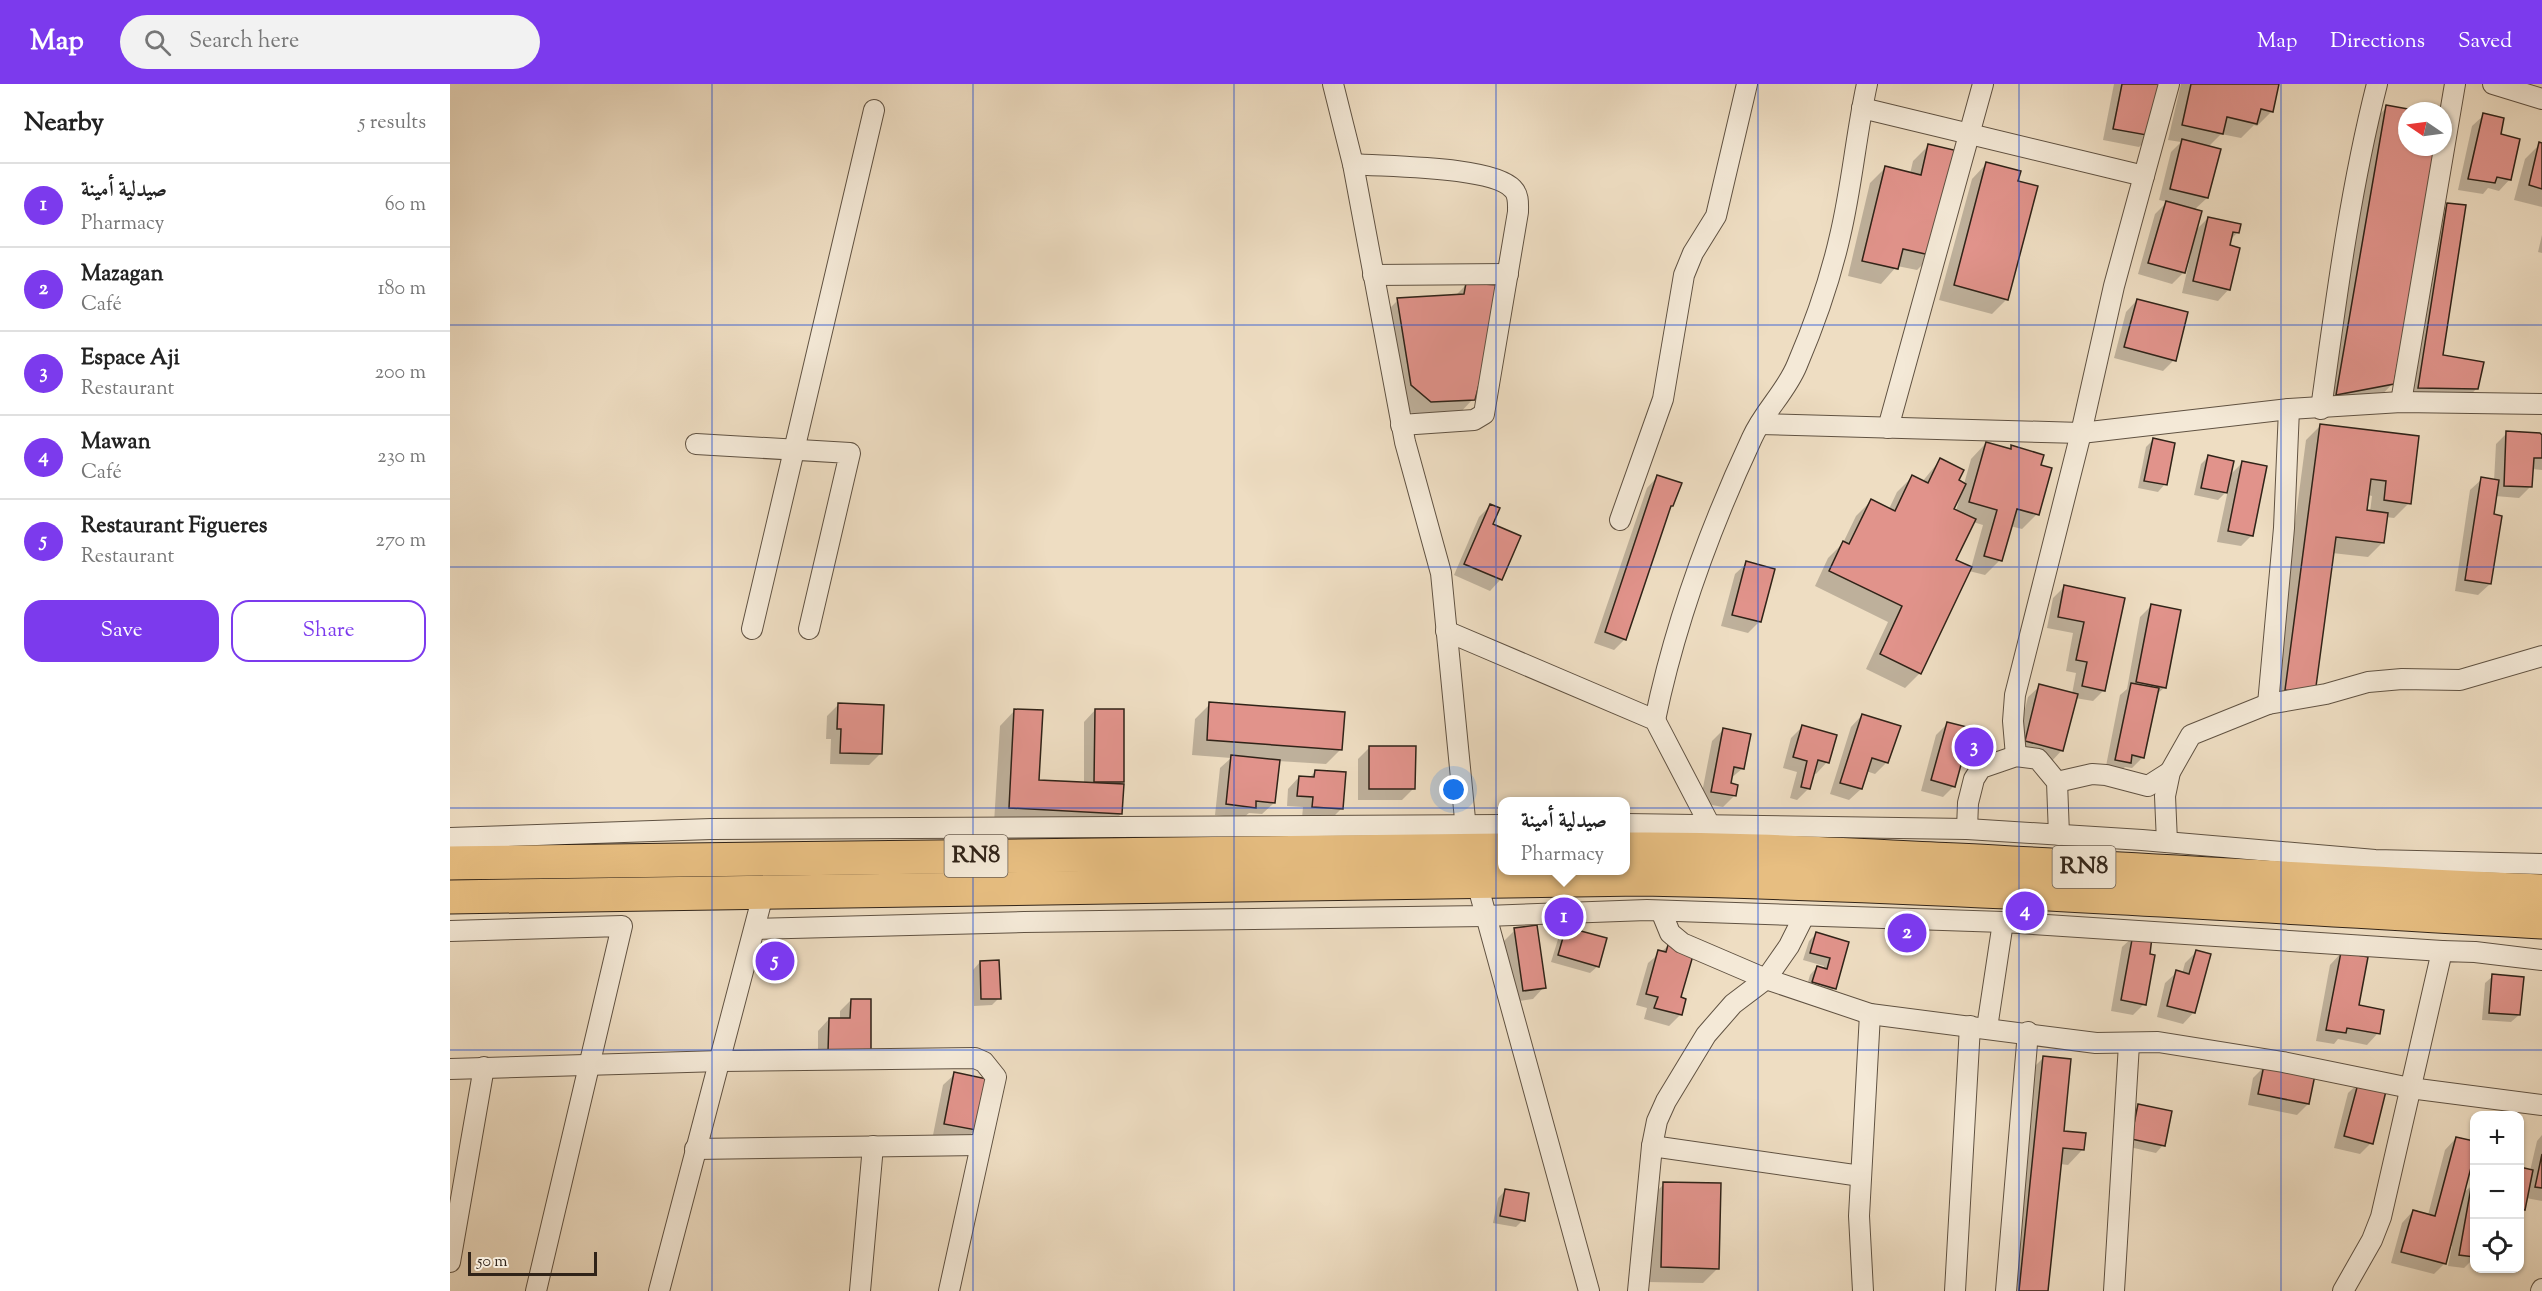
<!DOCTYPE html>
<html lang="en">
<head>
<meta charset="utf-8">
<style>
	:root { --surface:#fff; --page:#f2f2f2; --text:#222; --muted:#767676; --line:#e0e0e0; --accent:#7c3aed }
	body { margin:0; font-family:"Sorts Mill Goudy",Amiri,serif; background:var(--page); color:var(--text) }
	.controls { position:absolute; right:18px; bottom:18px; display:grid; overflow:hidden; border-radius:12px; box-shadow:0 2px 4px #0004 }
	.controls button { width:54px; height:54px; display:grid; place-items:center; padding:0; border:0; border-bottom:2px solid var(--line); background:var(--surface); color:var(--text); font:30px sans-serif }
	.compass { position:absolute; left:1948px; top:18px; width:54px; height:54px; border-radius:50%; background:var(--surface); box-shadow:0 2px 4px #0004; rotate:283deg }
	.scale { position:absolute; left:18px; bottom:15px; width:129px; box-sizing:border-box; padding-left:6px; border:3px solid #302318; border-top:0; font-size:16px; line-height:21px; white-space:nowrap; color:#302318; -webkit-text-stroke:4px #f4e9d7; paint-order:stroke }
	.you { position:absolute; left:1004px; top:706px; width:21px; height:21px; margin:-15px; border:4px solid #fff; border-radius:50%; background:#1a73e8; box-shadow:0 0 0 9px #1a73e833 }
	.badge { display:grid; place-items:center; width:39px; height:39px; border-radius:50%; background:var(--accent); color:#fff; font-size:20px; font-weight:700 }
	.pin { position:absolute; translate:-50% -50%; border:3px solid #fff; box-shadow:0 2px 6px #0006 }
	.popup { position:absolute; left:1048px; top:713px; width:132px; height:78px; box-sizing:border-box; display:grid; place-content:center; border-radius:12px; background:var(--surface); filter:drop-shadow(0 2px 4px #0005); font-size:20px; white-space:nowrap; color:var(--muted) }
	.popup b { font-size:22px; color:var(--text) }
	.popup::after { content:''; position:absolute; left:50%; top:100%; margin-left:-12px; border:12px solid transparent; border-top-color:var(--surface) }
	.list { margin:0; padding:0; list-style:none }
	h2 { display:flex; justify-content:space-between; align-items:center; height:78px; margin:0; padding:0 24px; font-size:26px }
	h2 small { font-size:20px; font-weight:400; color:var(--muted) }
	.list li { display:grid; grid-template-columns:39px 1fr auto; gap:18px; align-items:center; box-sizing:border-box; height:84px; padding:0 24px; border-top:2px solid var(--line) }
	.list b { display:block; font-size:22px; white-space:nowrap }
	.list p { margin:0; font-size:20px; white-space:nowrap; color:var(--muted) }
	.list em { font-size:20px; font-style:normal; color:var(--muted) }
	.actions { display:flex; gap:12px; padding:18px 24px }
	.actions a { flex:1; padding:14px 0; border:2px solid var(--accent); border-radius:18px; text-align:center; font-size:21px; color:var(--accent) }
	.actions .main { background:var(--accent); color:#fff }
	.icon { flex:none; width:33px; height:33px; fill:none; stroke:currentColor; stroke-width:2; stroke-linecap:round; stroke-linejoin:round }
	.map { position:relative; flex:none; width:2092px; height:1207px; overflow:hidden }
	header { display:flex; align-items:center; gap:36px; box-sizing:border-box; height:84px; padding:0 30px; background:var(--accent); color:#fff }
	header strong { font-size:28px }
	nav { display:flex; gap:33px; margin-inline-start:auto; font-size:21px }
	.search { width:420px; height:54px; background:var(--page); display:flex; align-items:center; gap:15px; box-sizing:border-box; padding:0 21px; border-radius:33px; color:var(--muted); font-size:22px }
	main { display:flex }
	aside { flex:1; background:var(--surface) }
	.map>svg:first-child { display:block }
	.shadow { fill:#0003; fill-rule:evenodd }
	.building { fill:#e1938b; stroke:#302318; stroke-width:1.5 }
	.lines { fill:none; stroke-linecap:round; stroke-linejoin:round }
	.street-casing { stroke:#605242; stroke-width:22 }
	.highway-casing { stroke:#302318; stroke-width:35 }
	.street { stroke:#f4e9d7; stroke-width:20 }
	.highway { stroke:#e7be81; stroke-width:33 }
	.grid { fill:none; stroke:#1d4ed8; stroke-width:1.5; stroke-opacity:0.55 }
	.labels { text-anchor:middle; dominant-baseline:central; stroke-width:5; stroke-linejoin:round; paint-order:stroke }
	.shield { fill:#f4e9d7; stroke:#6b5e51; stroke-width:1.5 }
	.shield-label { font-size:24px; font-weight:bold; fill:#302318 }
</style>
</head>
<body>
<header>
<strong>Map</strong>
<div class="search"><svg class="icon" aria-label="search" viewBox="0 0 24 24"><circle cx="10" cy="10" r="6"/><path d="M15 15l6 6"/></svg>Search here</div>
<nav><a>Map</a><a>Directions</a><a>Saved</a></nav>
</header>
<main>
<aside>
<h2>Nearby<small>5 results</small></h2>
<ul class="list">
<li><span class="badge">1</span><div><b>صيدلية أمينة</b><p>Pharmacy</p></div><em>60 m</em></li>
<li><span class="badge">2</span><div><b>Mazagan</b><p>Café</p></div><em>180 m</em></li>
<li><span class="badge">3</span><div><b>Espace Aji</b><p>Restaurant</p></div><em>200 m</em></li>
<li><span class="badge">4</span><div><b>Mawan</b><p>Café</p></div><em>230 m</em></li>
<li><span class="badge">5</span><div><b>Restaurant Figueres</b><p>Restaurant</p></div><em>270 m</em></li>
</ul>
<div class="actions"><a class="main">Save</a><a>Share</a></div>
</aside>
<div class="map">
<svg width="2092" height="1207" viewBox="0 0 2092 1207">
	<rect width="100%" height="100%" fill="#eeddc2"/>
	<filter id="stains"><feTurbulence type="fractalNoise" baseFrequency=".00333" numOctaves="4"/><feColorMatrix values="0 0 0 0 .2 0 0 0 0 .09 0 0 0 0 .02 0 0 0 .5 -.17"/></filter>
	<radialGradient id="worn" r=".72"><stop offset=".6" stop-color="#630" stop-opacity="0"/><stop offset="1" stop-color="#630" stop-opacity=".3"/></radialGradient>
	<g class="shadow">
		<path d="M1664 0H1711L1701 52 1689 63 1653 56Z"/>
		<path d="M1731 0H1828L1822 27 1807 42 1804 41 1791 54 1771 50 1758 63 1769 66 1757 114 1744 126V148L1758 134 1787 149 1779 157V205L1768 217 1732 209 1741 170 1739 169 1734 188 1722 200 1688 190 1705 130 1717 118 1709 116 1721 68 1731 58 1718 56Z"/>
		<path d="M1937 23 1960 27H1957V63L1943 299 1928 315 1872 325 1922 38Z"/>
		<path d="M2034 31 2049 51 2060 95 2049 107 2038 104 2033 110 2008 106 2022 42Z"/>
		<path d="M2090 60H2092V123L2064 116 2075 75Z"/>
		<path d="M1478 62 1482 171 1467 186 1447 182 1431 200 1398 192 1420 99 1435 84 1460 90 1463 77Z"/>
		<path d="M1537 79 1567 98 1557 215 1542 230 1489 216 1522 95Z"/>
		<path d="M1998 120 1991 272 2027 304 2012 320 1953 318 1983 135Z"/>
		<path d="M2092 151V169L2088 168Z"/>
		<path d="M1017 200 1023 315 1008 331 965 332 946 316 933 231 948 216 1005 212Z"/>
		<path d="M1687 216 1724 276 1713 287 1664 274 1676 228Z"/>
		<path d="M1871 341 1968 354 1959 419 1944 434 1936 433 1933 458 1918 473 1882 469 1864 609 1821 621 1856 356ZM1918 411 1922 412 1920 428 1915 427Z"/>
		<path d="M2057 349 2092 352V386L2082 385 2081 402 2069 414 2045 412 2040 500 2028 511 2005 507 2020 406 2032 395 2044 397 2046 360Z"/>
		<path d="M1703 356 1715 400 1708 408 1688 404 1696 363Z"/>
		<path d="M1536 359 1559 366 1562 363 1589 382 1587 430 1572 445 1560 442 1550 476 1535 491 1519 487 1470 589 1455 604 1416 585 1438 538 1365 502 1378 474 1393 459 1406 432 1421 417 1439 425 1447 408 1462 393 1472 398 1490 376 1507 397 1514 400 1521 375ZM1508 413H1510L1506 427 1502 425ZM1523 438 1533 441 1521 484 1504 477Z"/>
		<path d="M1758 373 1779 392 1792 379 1802 451 1791 462 1767 458 1778 406 1768 416 1744 411 1751 380Z"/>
		<path d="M1208 392 1222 422 1218 425 1175 555 1164 566 1144 559 1197 404Z"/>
		<path d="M1040 422 1051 495 1040 507 1004 491 1029 433Z"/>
		<path d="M1297 479 1323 486 1309 538 1298 549 1271 542 1285 490Z"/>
		<path d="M1614 503 1673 515 1654 606 1643 617 1625 614 1612 666 1601 678 1564 669 1578 613 1590 602 1622 610 1626 589 1616 587 1623 549 1597 544 1603 514Z"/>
		<path d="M1701 522 1715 603 1705 612 1693 673 1682 684 1675 683 1668 689 1655 687 1670 611 1677 605 1690 533Z"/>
		<path d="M760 620 891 665 876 680 828 677 824 719 812 730 799 729 793 734 765 731 770 684 781 674 742 671 745 635Z"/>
		<path d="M388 621 430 670 419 681 380 680 381 655H376L377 632Z"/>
		<path d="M565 626 587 697 634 700V638L645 626 672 697 668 702 671 730 656 745 544 739 550 642Z"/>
		<path d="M1412 631 1437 678 1425 690 1416 687 1411 705 1399 716 1380 710 1401 643Z"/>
		<path d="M1497 640 1504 702 1493 713 1471 707 1486 651Z"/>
		<path d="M1352 643 1377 678 1366 690 1363 689 1359 704 1347 716 1340 714 1347 688 1333 684 1341 654Z"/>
		<path d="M1273 646 1293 684 1280 695 1284 712 1273 723 1250 719 1262 657Z"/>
		<path d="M919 664 964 704 952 716H908V675Z"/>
		<path d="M865 688 892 724 880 736 852 734 853 723 837 722 838 705 849 693 859 694Z"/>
		<path d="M1116 844 1148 882 1140 889 1101 878 1109 852Z"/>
		<path d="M1065 846 1094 903 1083 915 1063 918 1054 857Z"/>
		<path d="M1366 850 1398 859 1385 904 1377 911 1356 905 1360 891 1367 883 1373 885 1374 882 1353 876 1359 857Z"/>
		<path d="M1684 852 1694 920 1683 931 1661 927 1672 863Z"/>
		<path d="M1218 862 1229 914 1234 916 1230 931 1219 942 1194 935 1197 924 1186 921 1198 879Z"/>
		<path d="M1746 868 1744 928 1733 940 1707 933 1715 899 1727 888 1732 890 1735 879Z"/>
		<path d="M1891 869 1907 922 1928 949 1917 961 1888 955 1884 960 1866 957 1880 881Z"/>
		<path d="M530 878 549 914 542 921 524 922 523 886Z"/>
		<path d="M2043 892 2069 931 2061 938 2032 936 2035 899Z"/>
		<path d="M401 916H420L368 979V947L379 935H390V927Z"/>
		<path d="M1593 974 1612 1048 1633 1065 1618 1081 1610 1080 1597 1207H1556L1578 989Z"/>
		<path d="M1814 983 1858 1020 1847 1031 1798 1021 1803 994Z"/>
		<path d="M505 990 525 1046 514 1057 483 1051 493 1001Z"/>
		<path d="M1910 998 1921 1059 1910 1070 1884 1064 1898 1009Z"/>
		<path d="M1689 1022 1713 1061 1706 1069 1675 1062 1682 1029Z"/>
		<path d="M2092 1051V1117L2076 1114 2074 1125 2070 1130V1085L2080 1087 2087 1057Z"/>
		<path d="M2006 1054 2024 1059 2013 1109 2024 1100V1174L2014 1184 1998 1182 2002 1162 2000 1161 1995 1179 1984 1190 1941 1179 1952 1139 1963 1127 1978 1131 1995 1066Z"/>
		<path d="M1214 1100 1268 1184 1253 1199 1197 1198 1199 1115Z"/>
		<path d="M1055 1107 1073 1136 1066 1143 1043 1139 1048 1114Z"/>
	</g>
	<g class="building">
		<path d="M1672 0H1712L1702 52 1663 45Z"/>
		<path d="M1741 0H1829L1823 28 1811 25 1807 40 1777 33 1773 50 1732 41Z"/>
		<path d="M1936 21 1969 27H1957V63H1988L1944 300 1886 311Z"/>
		<path d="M2033 29 2054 34 2051 50 2070 55 2061 96 2047 93 2045 99 2018 95Z"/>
		<path d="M1732 55 1771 65 1758 114 1720 105Z"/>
		<path d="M2089 58 2092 59V105L2079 101Z"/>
		<path d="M1478 60 1508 67 1484 172 1453 165 1448 185 1412 177 1435 82 1471 91Z"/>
		<path d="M1536 78 1571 87 1568 97 1588 102 1558 216 1504 201Z"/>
		<path d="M1716 117 1752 127 1735 189 1698 179Z"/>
		<path d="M1997 119 2016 121 1993 271 2034 278 2028 305 1968 304Z"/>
		<path d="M1758 133 1791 140 1789 149 1783 148 1780 161 1790 164 1780 206 1743 197Z"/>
		<path d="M1016 199 1049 201 1042 251 1025 316 981 318 961 301 947 214 1014 210Z"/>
		<path d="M1687 215 1738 228 1726 277 1674 263Z"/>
		<path d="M1870 340 1969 352 1961 420 1934 416 1936 397 1921 395 1917 426 1938 429 1934 459 1886 453 1865 610 1835 606Z"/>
		<path d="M2056 347 2090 349 2092 351V374H2084L2082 403 2054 402Z"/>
		<path d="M1703 354 1725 359 1717 401 1694 397Z"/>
		<path d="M1536 358 1561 365V361L1594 371 1591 381 1602 384 1589 431 1567 425 1552 477 1534 472 1547 426 1519 418Z"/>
		<path d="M1758 371 1784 377 1777 409 1751 404Z"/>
		<path d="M1490 374 1514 386 1509 396 1516 400 1504 425 1526 435 1506 476 1522 483 1471 590 1430 570 1452 522 1379 487 1393 457 1399 460 1421 415 1445 427 1462 391 1478 399Z"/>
		<path d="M1792 377 1817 382 1803 452 1778 447Z"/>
		<path d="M1207 391 1232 399 1223 422H1221L1176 556 1155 548Z"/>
		<path d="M2031 393 2049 396 2044 430 2052 432 2041 500 2015 496Z"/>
		<path d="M1040 420 1050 424 1043 440 1071 452 1052 496 1014 480Z"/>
		<path d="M1296 477 1325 485 1311 538 1282 531Z"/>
		<path d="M1614 501 1675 514 1655 607 1632 602 1637 578 1626 576 1634 538 1608 533Z"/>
		<path d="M1701 520 1731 526 1716 604 1686 598Z"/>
		<path d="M1681 599 1709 604 1694 674 1682 671 1681 679 1665 676Z"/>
		<path d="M1589 600 1628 610 1613 667 1575 657Z"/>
		<path d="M759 618 895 628 892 666 757 656Z"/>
		<path d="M388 619 434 621 432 670 390 669 391 645H387Z"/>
		<path d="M564 625 593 626 589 696 674 700 672 730 559 724Z"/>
		<path d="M645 625H674V698H644Z"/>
		<path d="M1412 630 1451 642 1438 679 1422 674 1412 705 1390 699Z"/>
		<path d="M1497 638 1521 644 1505 703 1481 696Z"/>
		<path d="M1352 641 1387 651 1379 679 1368 676 1360 705 1351 703 1357 677 1343 673Z"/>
		<path d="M1273 644 1301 650 1294 685 1284 683 1281 699 1288 701 1286 712 1261 708Z"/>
		<path d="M919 662H966L965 705H919Z"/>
		<path d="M781 671 830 676 825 719 806 717V724L776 720Z"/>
		<path d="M865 686 896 688 893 725 862 723 863 713 847 712 849 692 864 693Z"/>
		<path d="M1087 841 1096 904 1073 907 1064 844Z"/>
		<path d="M1116 843 1157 854 1149 883 1108 871Z"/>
		<path d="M1366 848 1399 858 1386 905 1362 898 1367 882 1377 885 1380 874 1360 869Z"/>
		<path d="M1683 850 1702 853 1700 870 1705 871 1696 921 1671 916Z"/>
		<path d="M1218 861 1244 868 1231 913 1236 915 1232 931 1204 924 1208 913 1196 910 1208 866 1216 868Z"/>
		<path d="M1746 866 1761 870 1745 929 1717 922 1726 886 1739 890Z"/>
		<path d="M1891 868 1918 873 1909 921 1934 926 1930 950 1897 944 1896 949 1876 946Z"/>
		<path d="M549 876 551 915H531L530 877Z"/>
		<path d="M2042 890 2074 893 2070 931 2039 929Z"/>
		<path d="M401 915H421V969L378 968 379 934H400Z"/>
		<path d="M1593 972 1621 975 1614 1047 1636 1049 1634 1066 1613 1064 1598 1207H1569Z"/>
		<path d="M1814 981 1865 991 1859 1020 1808 1010Z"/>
		<path d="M504 988 537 995 526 1046 494 1040Z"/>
		<path d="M1909 996 1937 1003 1923 1060 1894 1052Z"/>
		<path d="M1688 1020 1722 1027 1715 1062 1681 1055Z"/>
		<path d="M2006 1053 2024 1057V1072L1996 1180 1951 1168 1963 1126 1985 1132Z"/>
		<path d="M2092 1070V1104L2085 1103Z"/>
		<path d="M2070 1083 2083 1086 2075 1126 2070 1125Z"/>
		<path d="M1213 1098 1271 1099 1269 1185 1211 1183Z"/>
		<path d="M2022 1098H2024V1173L2009 1171Z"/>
		<path d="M1055 1105 1079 1109 1075 1137 1050 1132Z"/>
	</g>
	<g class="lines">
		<g class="street-casing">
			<g id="street">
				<path d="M883 0 903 80 955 358 991 489 1018 766 1139 1207"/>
				<path d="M2043 0 2092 15"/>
				<path d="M1412 24 1694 92"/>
				<path d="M903 80C937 83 1042 82 1063 105 1069 111 1068 120 1068 128L1034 330 1024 336 951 341"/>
				<path d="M923 191 1058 190"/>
				<path d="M1951 318 2005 0"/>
				<path d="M1871 325C1886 216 1900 106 1927 0"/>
				<path d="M1310 340 1631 349 1839 325 1951 318 2092 320"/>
				<path d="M1438 344 1533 0"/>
				<path d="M246 360 400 369 359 545"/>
				<path d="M1170 436 1213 315 1234 191 1243 169 1266 132 1297 0"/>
				<path d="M302 545 424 26"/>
				<path d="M996 547 1205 636 1264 749"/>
				<path d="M1818 620 1834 444 1839 325"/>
				<path d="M1205 636C1225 539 1260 444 1302 354 1314 327 1336 308 1347 281 1365 239 1380 196 1390 152 1402 102 1406 50 1417 0"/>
				<path d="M1566 672 1563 637 1565 611 1631 349 1664 202 1719 0"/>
				<path d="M1607 698 1642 690 1656 691 1698 702 1720 688"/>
				<path d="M1176 740 1517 745 1692 756 1925 776 2092 780"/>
				<path d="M1517 745 1518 719 1524 695 1531 684 1566 672 1588 675 1607 698 1609 751"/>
				<path d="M0 754 261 745 1052 741"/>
				<path d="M1717 758 1715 712 1720 688 1741 651 1818 620 1876 610 1918 598 1952 595 2010 596 2092 572"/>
				<path d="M1211 827 1220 849 1232 859 1316 895 1420 930 1646 959 1708 958 1833 978 1960 1004 2092 1021"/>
				<path d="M306 845 574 838 1036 832 1197 826 1553 838 1992 867"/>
				<path d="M0 847 172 842 86 1207"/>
				<path d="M1537 944 1553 838"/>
				<path d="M0 985 271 977 525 974 534 978 546 993 499 1207"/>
				<path d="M1202 1062 1411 1092"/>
				<path d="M245 1065 530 1061"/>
				<path d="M0 1178 34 983"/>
				<path d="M209 1207 314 807"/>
				<path d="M410 1207 423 1062"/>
				<path d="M1188 1207 1202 1062 1207 1037 1216 1017 1256 951 1283 920 1316 895 1339 862 1354 832"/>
				<path d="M1413 1207 1409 1132 1420 930"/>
				<path d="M1505 1207 1520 942"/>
				<path d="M1556 1207 1578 948"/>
				<path d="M1664 1207 1679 960"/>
				<path d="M1893 1207 1922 1156 1931 1133 1992 867 2025 868 2092 876"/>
				<path d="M2091 1207 2092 1205"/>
			</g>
		</g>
		<g class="highway-casing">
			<g id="highway">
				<path d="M1176 765C1286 764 1397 771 1507 776 1702 786 1897 799 2092 807"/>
				<path d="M0 779C351 774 702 768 1052 766"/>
				<path d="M0 813 1192 795C1492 801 1792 821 2092 838"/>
			</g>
		</g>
		<use href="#street" class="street"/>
		<use href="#highway" class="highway"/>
	</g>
	<path class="grid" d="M262 0V1207M523 0V1207M784 0V1207M1046 0V1207M1308 0V1207M1569 0V1207M1831 0V1207M0 241H2092M0 483H2092M0 724H2092M0 966H2092"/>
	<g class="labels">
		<g class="shield">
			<rect x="494.5" y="751" width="63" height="42" rx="4.5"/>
			<rect x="1602.5" y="762" width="63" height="42" rx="4.5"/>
		</g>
		<g class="shield-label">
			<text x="526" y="772">RN8</text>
			<text x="1634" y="783">RN8</text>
		</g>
	</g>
	<rect width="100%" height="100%" filter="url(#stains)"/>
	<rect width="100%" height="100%" fill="url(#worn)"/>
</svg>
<div class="controls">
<button>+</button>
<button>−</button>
<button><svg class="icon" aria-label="locate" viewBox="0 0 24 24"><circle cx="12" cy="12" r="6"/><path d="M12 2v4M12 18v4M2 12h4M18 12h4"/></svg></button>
</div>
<svg class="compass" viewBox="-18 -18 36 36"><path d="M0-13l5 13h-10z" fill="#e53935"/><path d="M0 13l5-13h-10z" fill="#767676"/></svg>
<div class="scale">50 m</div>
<div class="you"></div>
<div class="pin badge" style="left:1114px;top:833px">1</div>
<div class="popup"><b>صيدلية أمينة</b>Pharmacy</div>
<div class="pin badge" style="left:1457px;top:849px">2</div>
<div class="pin badge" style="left:1524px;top:663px">3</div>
<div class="pin badge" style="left:1575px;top:827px">4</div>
<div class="pin badge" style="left:325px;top:877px">5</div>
</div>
</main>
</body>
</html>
